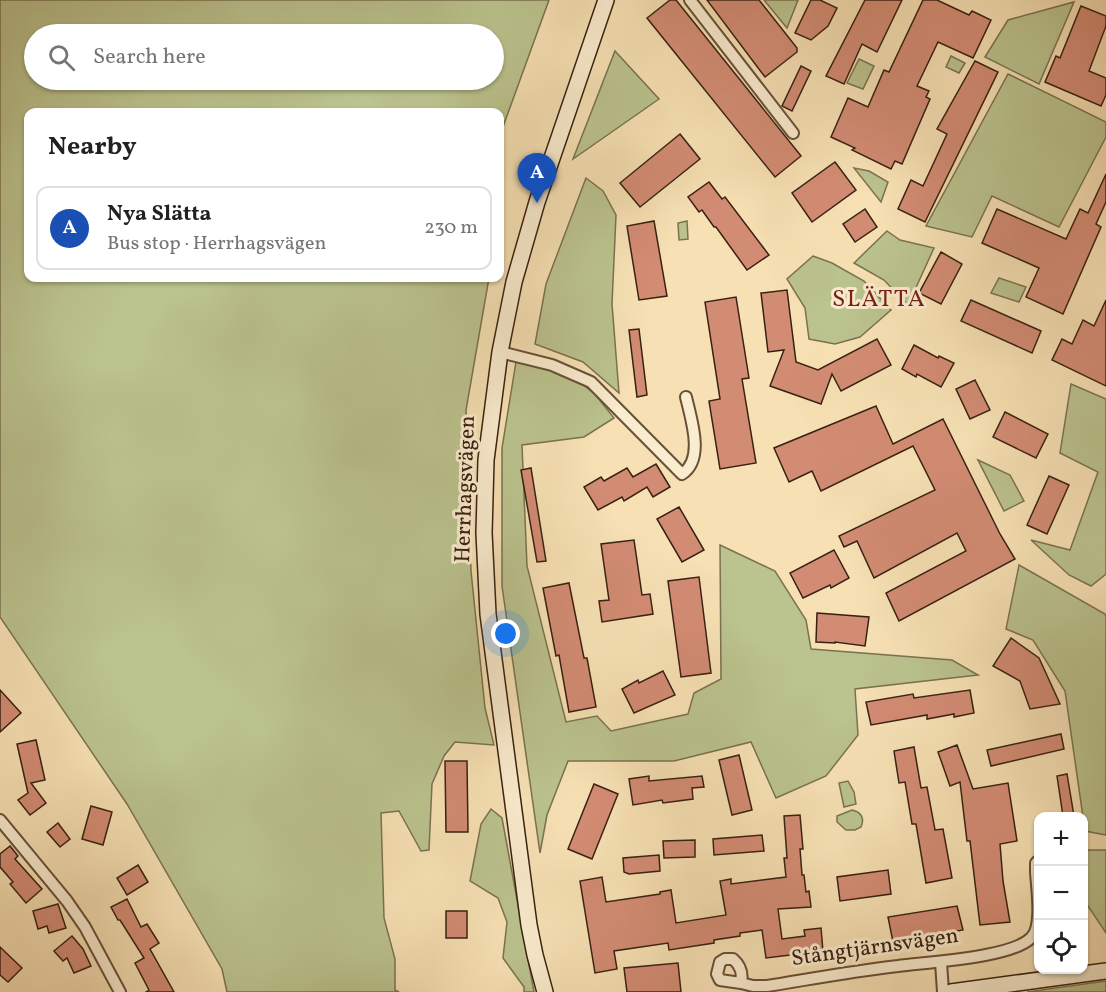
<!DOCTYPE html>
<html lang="en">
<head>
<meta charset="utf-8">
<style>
	:root { --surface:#fff; --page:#f6f6f6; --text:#202124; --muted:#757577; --line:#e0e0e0; --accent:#111827 }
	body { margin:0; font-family:Vollkorn,serif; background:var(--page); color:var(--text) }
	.controls { position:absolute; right:18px; bottom:18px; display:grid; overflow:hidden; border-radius:12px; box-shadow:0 2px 4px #0004 }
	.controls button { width:54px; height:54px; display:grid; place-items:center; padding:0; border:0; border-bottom:2px solid var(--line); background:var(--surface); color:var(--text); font:30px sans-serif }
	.you { position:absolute; left:506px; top:634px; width:21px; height:21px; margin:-15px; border:4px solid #fff; border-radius:50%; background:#1a73e8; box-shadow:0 0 0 9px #1a73e833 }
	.badge { display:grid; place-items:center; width:39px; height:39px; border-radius:50%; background:var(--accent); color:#fff; font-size:20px; font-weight:700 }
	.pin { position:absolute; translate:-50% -50px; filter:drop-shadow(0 2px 3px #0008) }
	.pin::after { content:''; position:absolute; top:32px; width:21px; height:18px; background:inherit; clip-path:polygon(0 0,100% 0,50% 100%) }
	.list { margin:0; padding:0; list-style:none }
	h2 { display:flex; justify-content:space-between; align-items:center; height:78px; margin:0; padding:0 24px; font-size:26px }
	h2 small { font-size:20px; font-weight:400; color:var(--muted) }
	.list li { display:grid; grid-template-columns:39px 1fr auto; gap:18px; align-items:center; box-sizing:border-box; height:84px; margin:0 12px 12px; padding:0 12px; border:2px solid var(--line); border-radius:12px }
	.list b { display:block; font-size:22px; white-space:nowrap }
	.list p { margin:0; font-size:20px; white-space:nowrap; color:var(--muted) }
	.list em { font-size:20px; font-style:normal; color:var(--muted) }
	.icon { flex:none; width:33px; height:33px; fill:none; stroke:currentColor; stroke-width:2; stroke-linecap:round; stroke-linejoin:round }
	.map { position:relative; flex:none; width:1106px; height:992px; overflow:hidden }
	.search { position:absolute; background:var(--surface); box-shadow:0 2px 4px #0004; left:24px; top:24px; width:480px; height:66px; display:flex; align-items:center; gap:15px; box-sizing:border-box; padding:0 21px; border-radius:33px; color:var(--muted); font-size:22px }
	.panel { position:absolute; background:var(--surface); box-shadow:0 2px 4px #0004; left:24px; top:108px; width:480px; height:174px; border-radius:12px }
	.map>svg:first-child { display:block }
	.green { fill:#bbc38e; stroke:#7a7250; stroke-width:1.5; fill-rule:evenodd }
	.building { fill:#d38c74; stroke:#382012; stroke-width:1.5 }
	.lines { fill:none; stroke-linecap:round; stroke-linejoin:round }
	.street-casing { stroke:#68503a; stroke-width:14 }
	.secondary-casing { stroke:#382012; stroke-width:18 }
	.street { stroke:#faecce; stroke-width:10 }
	.secondary { stroke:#faecce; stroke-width:15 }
	.labels { text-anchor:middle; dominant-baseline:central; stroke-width:6; stroke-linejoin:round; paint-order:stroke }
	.street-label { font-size:22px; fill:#382012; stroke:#faecce }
	.neighbourhood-label { font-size:24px; letter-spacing:1.5px; fill:#7a1f14; stroke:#faecce }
</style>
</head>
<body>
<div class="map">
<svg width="1106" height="992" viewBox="0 0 1106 992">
	<rect width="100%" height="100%" fill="#f7e1b4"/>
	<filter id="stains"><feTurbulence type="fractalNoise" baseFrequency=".00333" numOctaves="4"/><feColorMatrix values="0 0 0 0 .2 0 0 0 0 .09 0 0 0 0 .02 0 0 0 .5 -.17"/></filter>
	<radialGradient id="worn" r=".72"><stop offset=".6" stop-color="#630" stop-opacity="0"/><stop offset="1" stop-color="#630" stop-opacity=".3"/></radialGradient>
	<g class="green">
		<path d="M0 0H549L500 135V112H28V278H489L466 410 471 571 485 708 494 745 455 742 444 756 432 784 429 850 421 851 399 811 381 813 384 918 395 959V990L399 992H227L222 969 127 804 0 617ZM34 34H494V80H34Z"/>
		<path d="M764 0H798L787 28Z"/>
		<path d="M1074 2 1039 84 985 57 1008 20Z"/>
		<path d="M615 51 659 99 573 159Z"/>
		<path d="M951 56 965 63 959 73 946 67Z"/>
		<path d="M859 59 874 66 863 89 847 83Z"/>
		<path d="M1008 74 1106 122V137L1059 227 992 196 972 237 926 226Z"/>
		<path d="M854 168 869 171 888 182 881 202Z"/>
		<path d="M586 178 603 191 616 215 612 304 619 393 583 362 535 344 546 284Z"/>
		<path d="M687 221 688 239 679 240 678 223Z"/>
		<path d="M887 231 900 240 934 248 908 305 884 280 854 263Z"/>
		<path d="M813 256 832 263 864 281 891 310 860 337 835 344 809 339 805 308 787 279Z"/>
		<path d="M999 278 1026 287 1019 302 991 293Z"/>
		<path d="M516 362 568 374 594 393 614 418 584 437 522 445 527 566 566 722 597 716 611 731 688 714 694 693 721 679 720 545 775 571 806 620 811 649 952 660 978 675 855 689 858 735 826 776 776 798 751 742 674 761H568L547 815 540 853 502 586V448Z"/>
		<path d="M1071 384 1106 399V574L1091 586 1069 575 1031 540 1070 550 1098 472 1060 453Z"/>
		<path d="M978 460 1010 475 1024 501 1004 511Z"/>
		<path d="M1019 565 1105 614 1106 617V835L1085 831 1065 691 1033 640 1006 629Z"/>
		<path d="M848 781 854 792 856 804 844 807 839 783Z"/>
		<path d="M491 809 502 818 534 992H524V987L503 958 507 922 498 898 470 881 481 824Z"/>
		<path d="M852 810C861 812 865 818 861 827L855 830H846L837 822V816Z"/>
		<path d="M1084 850H1106V933L1084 900Z"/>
		<path d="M1106 981V992H1027Z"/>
	</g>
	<g class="building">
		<path d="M670 0H676L801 156 775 177 647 18Z"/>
		<path d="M707 0H759L797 48V52L765 77Z"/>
		<path d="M811 0H820L837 8 828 26 811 40 795 33Z"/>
		<path d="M865 0H902L877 52 862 44 844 84 826 76Z"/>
		<path d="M923 0H937L969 15 972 11 991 20 973 58 938 42 917 86 929 91 926 97 930 99 902 164 895 161 891 169 852 150 855 148 831 137 848 98 868 107 884 70 889 72Z"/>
		<path d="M1081 6 1106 16V26L1089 71 1106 78V95L1101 106 1045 82 1056 56 1060 58Z"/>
		<path d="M975 61 998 72 925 222 898 209 911 180 923 186 947 134 937 129Z"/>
		<path d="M801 66 811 71 792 111 782 106Z"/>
		<path d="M680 134 700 159 640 207 620 183Z"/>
		<path d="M835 162 856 190 812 222 792 193Z"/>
		<path d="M1106 174V202L1096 224 1101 227 1063 314 1026 297 1039 268 982 243 997 209 1066 239 1080 209 1088 213Z"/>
		<path d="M709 182 722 199 725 197 769 255 747 270 716 227H714L702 210 699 212 688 197Z"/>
		<path d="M865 209 877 227 855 242 843 224Z"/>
		<path d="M654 221 667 296 639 300 627 226Z"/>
		<path d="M941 252 962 264 941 304 919 293Z"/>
		<path d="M787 290 796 362 818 370 877 339 891 365 841 391 832 374 821 404 770 386 784 350 768 352 761 293Z"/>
		<path d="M736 297 749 378 742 379 756 463 720 469 709 401 720 399 705 302Z"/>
		<path d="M971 300 1041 331 1032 353 961 321Z"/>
		<path d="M1106 300V386L1052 360 1062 339 1072 344 1083 320 1094 326Z"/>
		<path d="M639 329 647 395 637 397 629 330Z"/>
		<path d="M914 345 938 358 939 356 954 363 941 387 917 374 916 377 902 369Z"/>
		<path d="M975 380 990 410 970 419 956 389Z"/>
		<path d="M876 406 893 444 943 419 1000 534 1015 559 899 621 886 593 966 551 957 533 874 578 857 541 844 547 839 536 935 490 913 446 821 491 812 471 789 482 774 448Z"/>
		<path d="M1005 412 1048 434 1036 458 993 437Z"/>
		<path d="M656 464 670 487 653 497 647 487 624 501 622 497 598 510 584 487 601 477 604 481 627 468 633 477Z"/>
		<path d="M531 468 546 561 537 562 521 470Z"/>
		<path d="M1049 476 1069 485 1047 534 1027 525Z"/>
		<path d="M679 507 704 550 682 562 657 519Z"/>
		<path d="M634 540 642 595 650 594 653 614 602 622 599 601 609 600 601 544Z"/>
		<path d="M834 550 849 578 831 588 830 585 803 598 790 573Z"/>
		<path d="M699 577 711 673 681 677 668 581Z"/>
		<path d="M569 583 584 658H587L596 707 569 712 559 655 556 656 543 588Z"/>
		<path d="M817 613 869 617 865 646 835 642V643L816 642Z"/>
		<path d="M1011 638 1039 658 1060 704 1030 709 1020 681 993 666Z"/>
		<path d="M663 671 675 695 634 713 622 689 638 680 639 683Z"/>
		<path d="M0 690 21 713 0 732Z"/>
		<path d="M970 690 974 713 954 717V714L927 719V715L871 725 866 702 913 694 914 698Z"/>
		<path d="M1061 734 1064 749 991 766 987 750Z"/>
		<path d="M36 740 45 780 31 783 46 803 30 815 18 800 28 793 17 744Z"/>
		<path d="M957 745 973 789 1008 783 1017 841 1000 844 1003 881 1010 922 980 925 970 841H967L960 782 950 786 938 752Z"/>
		<path d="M914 747 921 788 927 787 935 830 943 829 952 878 926 883 916 824H912L905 782 899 783 894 751Z"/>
		<path d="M739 755 752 810 732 815 719 760Z"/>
		<path d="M445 761H467L468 832H446Z"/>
		<path d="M1067 774 1074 816H1063L1057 776Z"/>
		<path d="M649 776V781L702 776 704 787 692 788 693 799 663 803 662 800 633 805 629 779Z"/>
		<path d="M594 784 618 794 592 859 568 849Z"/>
		<path d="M91 806 112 812 103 845 82 839Z"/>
		<path d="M800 815 803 849H800L802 875H804L806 892 809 891 811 907 778 909 782 939 805 936 804 930 821 928 823 951 766 958 762 930 740 933V936L714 940V943L669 950 668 943 614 951 617 969 595 973 580 881 602 877 606 902 660 894V892L671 890 676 923 726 915 720 881 731 879V884L786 877 784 858H787L784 816Z"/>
		<path d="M58 823 70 839 60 847 47 832Z"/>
		<path d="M762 835 764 851 714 855 713 839Z"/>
		<path d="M695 840V857L664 858 663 841Z"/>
		<path d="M10 846 18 856 15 859 42 889 26 903 10 884 13 882 0 867V854Z"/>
		<path d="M659 855 660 871 629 874 624 872 623 858Z"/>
		<path d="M138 865 148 882 127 895 117 878Z"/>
		<path d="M888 870 891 894 840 901 837 877Z"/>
		<path d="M127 899 141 927 147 924 159 943 150 949 174 992H146L149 990 135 963 144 958 120 920H118L111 907Z"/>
		<path d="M58 904 66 928 49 933 47 926 38 929 33 911Z"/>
		<path d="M957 906 963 930 893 942 888 917Z"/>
		<rect x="446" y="911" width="21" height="27"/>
		<path d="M72 936 83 949 91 966 74 973 67 958 63 961 54 951Z"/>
		<path d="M0 947 22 968 8 982 0 975Z"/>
		<path d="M678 963 681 992H627L624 968Z"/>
	</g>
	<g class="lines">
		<g class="street-casing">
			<g id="street">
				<path d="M690 0 793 133"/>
				<path d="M500 352 552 365 591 382 682 474C705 459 691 419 686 397"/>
				<path d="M0 820 67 901 85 927 120 992"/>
				<path d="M941 962 943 992"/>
				<path d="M741 983 720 980 717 974 720 962 725 959H733C741 966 743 973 741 983L753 986H767C811 979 854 971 898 966 927 962 1011 958 1031 938 1043 927 1037 889 1036 872V863L1038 861"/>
			</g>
		</g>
		<g class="secondary-casing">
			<g id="secondary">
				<path d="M545 992 535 955 529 925 488 614 484 533 486 460 500 352 514 282 537 202 606 0"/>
				<path d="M951 992 1106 971"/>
			</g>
		</g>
		<use href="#street" class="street"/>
		<use href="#secondary" class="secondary"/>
	</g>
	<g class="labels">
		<g class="street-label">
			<text transform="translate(466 489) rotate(-88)">Herrhagsvägen</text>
			<text transform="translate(875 948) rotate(-8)">Stångtjärnsvägen</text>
		</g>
		<g class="neighbourhood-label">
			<text x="879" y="300">SLÄTTA</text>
		</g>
	</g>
	<rect width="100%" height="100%" filter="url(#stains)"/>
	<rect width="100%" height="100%" fill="url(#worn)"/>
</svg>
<div class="controls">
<button>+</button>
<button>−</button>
<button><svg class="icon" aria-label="locate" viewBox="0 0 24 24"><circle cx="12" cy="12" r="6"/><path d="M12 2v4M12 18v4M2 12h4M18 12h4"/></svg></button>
</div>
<div class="you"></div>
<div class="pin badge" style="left:537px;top:203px;background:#1a4fb4">A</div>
<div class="search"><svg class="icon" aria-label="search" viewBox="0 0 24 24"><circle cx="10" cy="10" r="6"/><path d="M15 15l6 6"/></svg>Search here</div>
<section class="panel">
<h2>Nearby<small></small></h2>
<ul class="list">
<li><span class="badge" style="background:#1a4fb4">A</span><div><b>Nya Slätta</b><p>Bus stop · Herrhagsvägen</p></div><em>230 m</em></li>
</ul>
</section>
</div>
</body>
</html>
